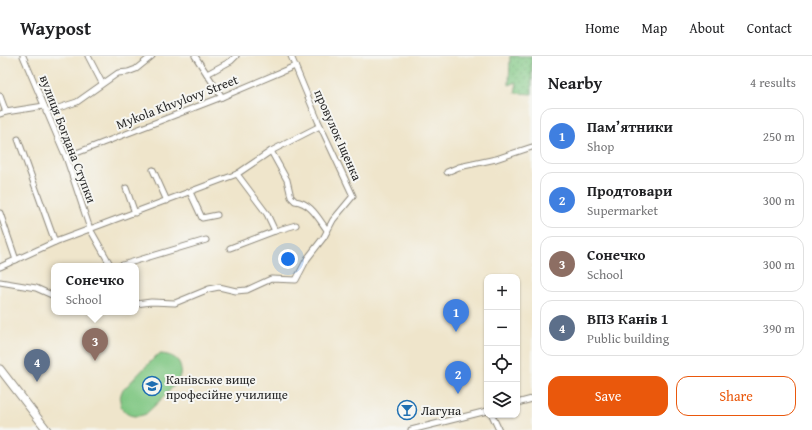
<!DOCTYPE html>
<html lang="en">
<head>
<meta charset="utf-8">
<style>
	:root { --surface:#fff; --page:#f6f6f6; --text:#202124; --muted:#757577; --line:#e0e0e0; --accent:#ea580c }
	body { margin:0; font-family:"Gentium Book Plus",serif; background:var(--page); color:var(--text) }
	.controls { position:absolute; right:12px; bottom:12px; display:grid; overflow:hidden; border-radius:8px; box-shadow:0 1px 3px #0004 }
	.controls button { width:36px; height:36px; display:grid; place-items:center; padding:0; border:0; border-bottom:1px solid var(--line); background:var(--surface); color:var(--text); font:20px sans-serif }
	.you { position:absolute; left:288px; top:203px; width:14px; height:14px; margin:-10px; border:3px solid #fff; border-radius:50%; background:#1a73e8; box-shadow:0 0 0 6px #1a73e833 }
	.badge { display:grid; place-items:center; width:26px; height:26px; border-radius:50%; background:var(--accent); color:#fff; font-size:13px; font-weight:700 }
	.pin { position:absolute; translate:-50% -33px; filter:drop-shadow(0 1px 2px #0008) }
	.pin::after { content:''; position:absolute; top:21px; width:14px; height:12px; background:inherit; clip-path:polygon(0 0,100% 0,50% 100%) }
	.popup { position:absolute; left:51px; top:207px; width:88px; height:52px; box-sizing:border-box; display:grid; place-content:center; border-radius:8px; background:var(--surface); filter:drop-shadow(0 1px 3px #0005); font-size:13px; white-space:nowrap; color:var(--muted) }
	.popup b { font-size:15px; color:var(--text) }
	.popup::after { content:''; position:absolute; left:50%; top:100%; margin-left:-8px; border:8px solid transparent; border-top-color:var(--surface) }
	.list { margin:0; padding:0; list-style:none }
	h2 { display:flex; justify-content:space-between; align-items:center; height:52px; margin:0; padding:0 16px; font-size:17px }
	h2 small { font-size:13px; font-weight:400; color:var(--muted) }
	.list li { display:grid; grid-template-columns:26px 1fr auto; gap:12px; align-items:center; box-sizing:border-box; height:56px; margin:0 8px 8px; padding:0 8px; border:1px solid var(--line); border-radius:12px }
	.list b { display:block; font-size:15px; white-space:nowrap }
	.list p { margin:0; font-size:13px; white-space:nowrap; color:var(--muted) }
	.list em { font-size:13px; font-style:normal; color:var(--muted) }
	.actions { display:flex; gap:8px; padding:12px 16px }
	.actions a { flex:1; padding:9px 0; border:1px solid var(--accent); border-radius:12px; text-align:center; font-size:14px; color:var(--accent) }
	.actions .main { background:var(--accent); color:#fff }
	.icon { flex:none; width:22px; height:22px; fill:none; stroke:currentColor; stroke-width:2; stroke-linecap:round; stroke-linejoin:round }
	.map { position:relative; flex:none; width:532px; height:374px; overflow:hidden }
	header { display:flex; align-items:center; gap:24px; box-sizing:border-box; height:56px; padding:0 20px; background:var(--surface); border-bottom:1px solid var(--line) }
	header strong { font-size:19px }
	nav { display:flex; gap:22px; margin-inline-start:auto; font-size:14px }
	main { display:flex }
	aside { flex:1; background:var(--surface) }
	.map>svg:first-child { display:block }
	.grass { fill:#80c783; stroke:#567957 }
	.park { fill:url(#park-dots); stroke:#567957 }
	.lines { fill:none; stroke-linecap:round; stroke-linejoin:round }
	.minor-casing { stroke:#8d887b; stroke-width:7 }
	.major-casing { stroke:#8d887b; stroke-width:9 }
	.minor { stroke:#fff; stroke-width:5 }
	.major { stroke:#fff; stroke-width:7 }
	.labels { text-anchor:middle; dominant-baseline:central; stroke-width:4; stroke-linejoin:round; paint-order:stroke }
	.street-label { font-size:13px; fill:#2b2b2b; stroke:#f6f6f2 }
	.poi-label { font-size:13px; fill:#2b2b2b; stroke:#f6f6f2; text-anchor:start }
</style>
</head>
<body>
<header>
<strong>Waypost</strong>
<nav><a>Home</a><a>Map</a><a>About</a><a>Contact</a></nav>
</header>
<main>
<div class="map">
<svg width="532" height="374" viewBox="0 0 532 374">
	<defs>
		<pattern id="park-dots" width="8" height="8" patternUnits="userSpaceOnUse"><rect width="8" height="8" fill="#80c783"/><path d="M2 2h.1M6 6h.1" fill="none" stroke="#69a26b" stroke-width="1.8" stroke-linecap="round"/></pattern>
	</defs>
	<rect width="100%" height="100%" fill="#f6f6f2"/>
	<filter id="ink" filterUnits="userSpaceOnUse"><feTurbulence type="fractalNoise" baseFrequency=".025" numOctaves="2"/><feDisplacementMap in="SourceGraphic" scale="8" xChannelSelector="R" yChannelSelector="G"/><feConvolveMatrix kernelMatrix="1 2 1 2 8 2 1 2 1" color-interpolation-filters="sRGB"/></filter>
	<filter id="wash" filterUnits="userSpaceOnUse"><feTurbulence type="fractalNoise" baseFrequency=".012" numOctaves="4" result="noise"/><feDisplacementMap in="SourceGraphic" scale="16" xChannelSelector="R" yChannelSelector="G"/><feGaussianBlur stdDeviation="0.9" result="paint"/><feColorMatrix in="noise" values="0 0 0 0 0 0 0 0 0 0 0 0 0 0 0 0 0 1.4 0 .05"/><feComposite in="paint" operator="in"/></filter>
	<g filter="url(#wash)">
		<rect width="100%" height="100%" fill="#efe5cb"/>
		<path class="grass" d="M161 298C175 299 185 306 179 322 176 330 153 351 146 358 128 365 115 353 122 335L156 300Z"/>
		<path class="park" d="M510 0H532V38L515 37 517 26 509 29Z"/>
	</g>
	<g filter="url(#ink)">
		<g class="lines">
			<g class="minor-casing">
				<g id="minor">
					<path d="M23 0 66 101 90 173 111 210"/>
					<path d="M88 0 102 27"/>
					<path d="M195 0 222 41"/>
					<path d="M207 18 231 5 236 0"/>
					<path d="M0 40 6 56"/>
					<path d="M46 56 77 46 118 17 128 16 136 13 152 0"/>
					<path d="M0 58 6 56 44 50"/>
					<path d="M18 83 55 186"/>
					<path d="M271 95 287 124 291 141 295 145C311 147 318 162 327 174"/>
					<path d="M66 101 222 41 295 10"/>
					<path d="M153 114 167 145"/>
					<path d="M447 116 459 111 496 103 532 91"/>
					<path d="M237 118 267 158 275 175"/>
					<path d="M126 132 135 157"/>
					<path d="M190 136 202 162 217 159"/>
					<path d="M0 157 16 204"/>
					<path d="M230 192 275 175 296 169"/>
					<path d="M119 210 206 184"/>
					<path d="M0 211 55 186 237 118 271 95 320 70"/>
					<path d="M0 226 36 232 54 240"/>
					<path d="M136 248 151 246 175 247 209 233 219 231 236 235 247 234 271 223 296 224 307 203 324 181 333 164 353 140 318 65 291 0"/>
					<path d="M517 347 532 343"/>
					<path d="M492 359 499 374"/>
					<path d="M411 374 487 355"/>
				</g>
			</g>
			<g class="major-casing">
				<path id="major" d="M0 313 47 374"/>
			</g>
			<use href="#minor" class="minor"/>
			<use href="#major" class="major"/>
		</g>
	</g>
	<defs>
		<g id="university-ring" transform="scale(1)"><circle r="9.5" fill="#f6f6f2" stroke="#1f6fb2" stroke-width="1.5"/><path d="M0-5L7-2L0 1L-7-2ZM-4 1L0 2.5L4 1V4Q0 6-4 4Z" fill="#1f6fb2"/></g>
		<g id="bar-ring" transform="scale(1)"><circle r="9.5" fill="#f6f6f2" stroke="#1f6fb2" stroke-width="1.5"/><path d="M-6-5H6L.8 .8V4.5H3.5V6h-7V4.5H-.8V.8Z" fill="#1f6fb2"/></g>
	</defs>
	<g fill-rule="evenodd">
		<use href="#university-ring" x="152" y="330"/>
		<use href="#bar-ring" x="407" y="354"/>
	</g>
	<g class="labels">
		<g class="street-label">
			<text transform="translate(177 46) rotate(-21)">Mykola Khvylovy Street</text>
			<text transform="translate(338 79) rotate(66)">провулок Іщенка</text>
			<text transform="translate(68 83) rotate(69)">вулиця Богдана Ступки</text>
		</g>
		<g class="poi-label">
			<text x="166" y="323">Канівське вище<tspan x="166" dy="15">професійне училище</tspan></text>
			<text x="421" y="354">Лагуна</text>
		</g>
	</g>
</svg>
<div class="controls">
<button>+</button>
<button>−</button>
<button><svg class="icon" aria-label="locate" viewBox="0 0 24 24"><circle cx="12" cy="12" r="6"/><path d="M12 2v4M12 18v4M2 12h4M18 12h4"/></svg></button>
<button><svg class="icon" aria-label="layers" viewBox="0 0 24 24"><path d="M12 4l9 5-9 5-9-5zM3 14l9 5 9-5"/></svg></button>
</div>
<div class="you"></div>
<div class="pin badge" style="left:456px;top:276px;background:#3f7fe0">1</div>
<div class="pin badge" style="left:458px;top:338px;background:#3f7fe0">2</div>
<div class="pin badge" style="left:95px;top:305px;background:#8d6e63">3</div>
<div class="popup"><b>Сонечко</b>School</div>
<div class="pin badge" style="left:37px;top:326px;background:#5c6f8a">4</div>
</div>
<aside>
<h2>Nearby<small>4 results</small></h2>
<ul class="list">
<li><span class="badge" style="background:#3f7fe0">1</span><div><b>Пам’ятники</b><p>Shop</p></div><em>250 m</em></li>
<li><span class="badge" style="background:#3f7fe0">2</span><div><b>Продтовари</b><p>Supermarket</p></div><em>300 m</em></li>
<li><span class="badge" style="background:#8d6e63">3</span><div><b>Сонечко</b><p>School</p></div><em>300 m</em></li>
<li><span class="badge" style="background:#5c6f8a">4</span><div><b>ВПЗ Канів 1</b><p>Public building</p></div><em>390 m</em></li>
</ul>
<div class="actions"><a class="main">Save</a><a>Share</a></div>
</aside>
</main>
</body>
</html>
